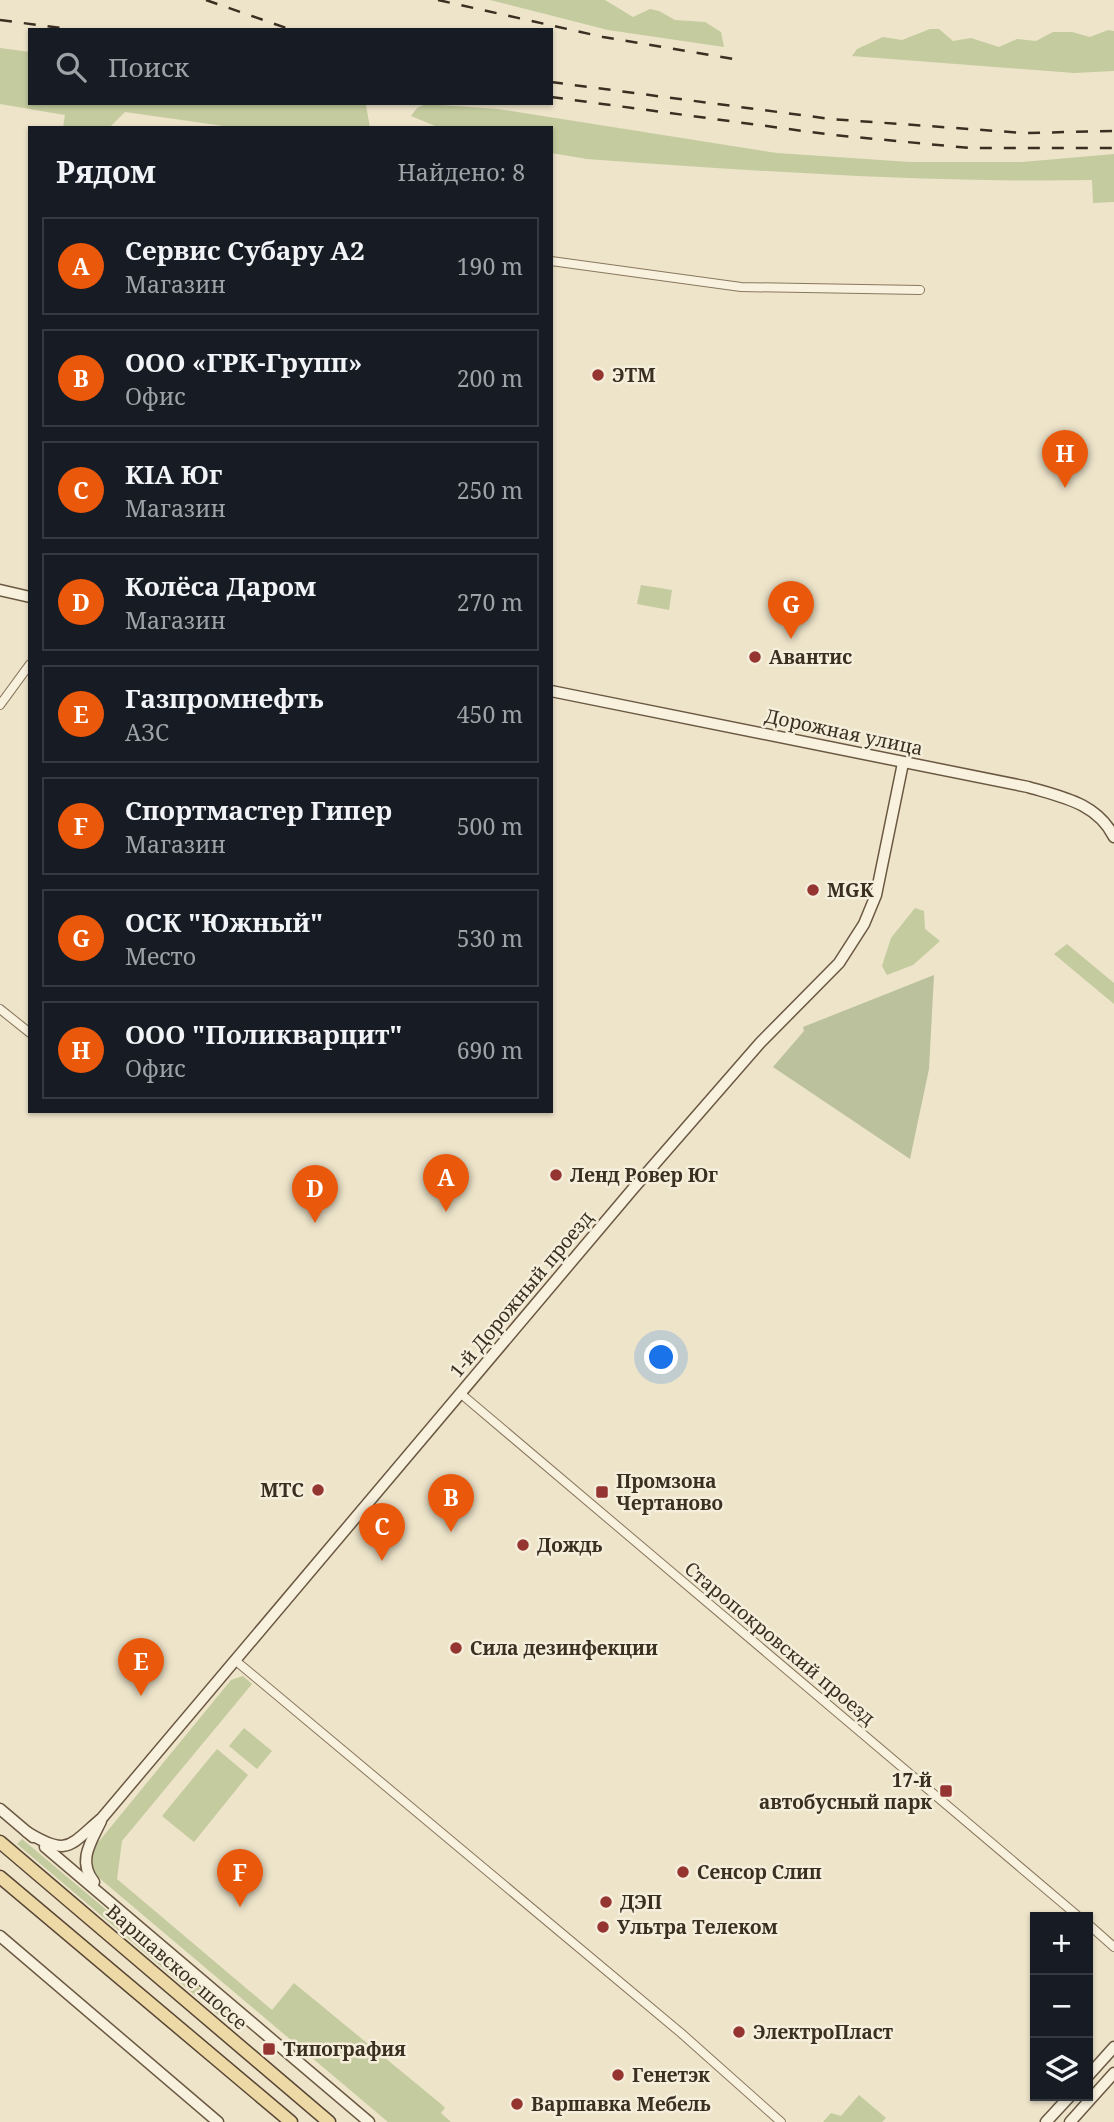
<!DOCTYPE html>
<html lang="ru">
<head>
<meta charset="utf-8">
<style>
	:root { --surface:#171b24; --page:#20242c; --text:#f1f3f6; --muted:#9ea1a6; --line:#363941; --accent:#ea580c }
	body { margin:0; font-family:"Noto Serif",serif; background:var(--page); color:var(--text) }
	.controls { position:absolute; right:21px; bottom:21px; display:grid; overflow:hidden; border-radius:0px; box-shadow:0 2px 5px #0004 }
	.controls button { width:63px; height:63px; display:grid; place-items:center; padding:0; border:0; border-bottom:2px solid var(--line); background:var(--surface); color:var(--text); font:35px sans-serif }
	.you { position:absolute; left:662px; top:1358px; width:24px; height:24px; margin:-18px; border:5px solid #fff; border-radius:50%; background:#1a73e8; box-shadow:0 0 0 10px #1a73e833 }
	.badge { display:grid; place-items:center; width:46px; height:46px; border-radius:50%; background:var(--accent); color:#fff; font-size:23px; font-weight:700 }
	.pin { position:absolute; translate:-50% -58px; filter:drop-shadow(0 2px 4px #0008) }
	.pin::after { content:''; position:absolute; top:37px; width:24px; height:21px; background:inherit; clip-path:polygon(0 0,100% 0,50% 100%) }
	.list { margin:0; padding:0; list-style:none }
	h2 { display:flex; justify-content:space-between; align-items:center; height:91px; margin:0; padding:0 28px; font-size:30px }
	h2 small { font-size:23px; font-weight:400; color:var(--muted) }
	.list li { display:grid; grid-template-columns:46px 1fr auto; gap:21px; align-items:center; box-sizing:border-box; height:98px; margin:0 14px 14px; padding:0 14px; border:2px solid var(--line); border-radius:0px }
	.list b { display:block; font-size:26px; white-space:nowrap }
	.list p { margin:0; font-size:23px; white-space:nowrap; color:var(--muted) }
	.list em { font-size:23px; font-style:normal; color:var(--muted) }
	.icon { flex:none; width:38px; height:38px; fill:none; stroke:currentColor; stroke-width:2; stroke-linecap:round; stroke-linejoin:round }
	.map { position:relative; flex:none; width:1114px; height:2122px; overflow:hidden }
	.search { position:absolute; background:var(--surface); box-shadow:0 2px 5px #0004; left:28px; top:28px; width:525px; height:77px; display:flex; align-items:center; gap:18px; box-sizing:border-box; padding:0 24px; border-radius:0px; color:var(--muted); font-size:26px }
	.panel { position:absolute; background:var(--surface); box-shadow:0 2px 5px #0004; left:28px; top:126px; width:525px; height:987px; border-radius:0px }
	.map>svg:first-child { display:block }
	.green { fill:#c4cb9e }
	.cemetery { fill:#bbc19d }
	.lines { fill:none; stroke-linecap:round; stroke-linejoin:round }
	.street-casing { stroke:#89775f; stroke-width:10 }
	.secondary-casing { stroke:#6b5842; stroke-width:13 }
	.primary-casing { stroke:#584533; stroke-width:15 }
	.street { stroke:#f8f1de; stroke-width:8 }
	.secondary { stroke:#f8f1de; stroke-width:10 }
	.primary { stroke:#edd9a6; stroke-width:12 }
	.rail { stroke:#3b2f22; stroke-width:2.5; stroke-dasharray:12 12; stroke-linecap:butt }
	.poi-dot { fill:#953532; stroke:#f5eeda; stroke-width:2.5 }
	.labels { text-anchor:middle; dominant-baseline:central; stroke-width:5; stroke-linejoin:round; paint-order:stroke }
	.poi-label { font-size:19px; font-weight:bold; fill:#3b2f22; stroke:#f5eeda; text-anchor:start }
	.street-label { font-size:19px; fill:#3b2f22; stroke:#f5eeda }
</style>
</head>
<body>
<div class="map">
<svg width="1114" height="2122" viewBox="0 0 1114 2122">
	<rect width="100%" height="100%" fill="#ede4ca"/>
	<g class="green">
		<path d="M490 0H605L633 17 650 9 659 11 675 20 705 22 721 32 724 47 608 30Z"/>
		<path d="M930 29H939L953 41 971 38 999 47 1017 39 1036 41 1053 32H1072L1090 37 1108 30 1114 31V71L1074 73 852 56 857 49 883 37 902 40Z"/>
		<path d="M0 48 30 52V103H349L366 105 370 128H238L125 112 109 128H63L65 115 0 104Z"/>
		<path d="M426 104 498 109 777 153 910 162H1022L1114 154V202L1093 203 1092 180C923 183 755 171 587 159L551 153V128H440L411 116 417 108Z"/>
		<path d="M641 585 672 590 669 610 637 604Z"/>
		<path d="M915 908 924 911 925 929 940 941 913 965 887 975 882 966 891 938Z"/>
		<path d="M1067 944 1114 983V1004L1054 954Z"/>
		<path d="M243 1676 252 1684 122 1841 117 1879 272 2010 294 1983 441 2104 445 2108 441 2113 451 2122H388L98 1877C89 1865 89 1857 96 1845L231 1680Z"/>
		<path d="M244 1728 272 1751 257 1769 229 1746Z"/>
		<path d="M217 1749 248 1775 194 1842 162 1816Z"/>
		<path d="M22 1839 240 2022 237 2026 223 2019 17 1844Z"/>
		<path d="M859 2095 886 2118 882 2122H823L831 2113 841 2116Z"/>
	</g>
	<path class="cemetery" d="M934 975 929 1069 910 1159 773 1067 804 1031 803 1027Z"/>
	<g class="lines">
		<g class="street-casing">
			<g id="street">
				<path d="M551 261 741 287 920 290"/>
				<path d="M0 705 30 664"/>
				<path d="M0 1009 30 1033"/>
				<path d="M460 1393 1079 1917"/>
				<path d="M236 1661 681 2033 781 2122"/>
				<path d="M1088 1924 1114 1947"/>
			</g>
		</g>
		<g class="secondary-casing">
			<g id="secondary">
				<path d="M0 590 30 597"/>
				<path d="M551 691 1028 787C1062 797 1097 803 1114 837"/>
				<path d="M0 1809 33 1837"/>
				<path d="M27 1832C68 1857 69 1846 102 1818L632 1190 760 1043 839 963 864 924 876 895 903 763"/>
				<path d="M45 1847 369 2122"/>
				<path d="M94 1882C77 1861 91 1842 101 1821"/>
				<path d="M0 1936 218 2122"/>
				<path d="M1088 2076 1114 2047"/>
				<path d="M1046 2122 1070 2096"/>
				<path d="M1070 2122 1114 2073"/>
			</g>
		</g>
		<g class="primary-casing">
			<g id="primary">
				<path d="M0 1842 329 2122"/>
				<path d="M0 1877 291 2122"/>
			</g>
		</g>
		<use href="#street" class="street"/>
		<use href="#secondary" class="secondary"/>
		<use href="#primary" class="primary"/>
		<g class="rail">
			<path d="M206 0 292 30"/>
			<path d="M438 0 603 37 740 60"/>
			<path d="M0 20 76 30"/>
			<path d="M551 82 831 119 1024 133 1114 131"/>
			<path d="M551 97 833 135 970 148H1114"/>
		</g>
	</g>
	<g class="poi-dot">
		<circle cx="598" cy="375" r="7"/>
		<circle cx="755" cy="657" r="7"/>
		<circle cx="813" cy="890" r="7"/>
		<circle cx="556" cy="1175" r="7"/>
		<circle cx="318" cy="1490" r="7"/>
		<rect x="595" y="1485" width="14" height="14" rx="3.5"/>
		<circle cx="523" cy="1545" r="7"/>
		<circle cx="456" cy="1648" r="7"/>
		<rect x="939" y="1784" width="14" height="14" rx="3.5"/>
		<circle cx="683" cy="1872" r="7"/>
		<circle cx="606" cy="1902" r="7"/>
		<circle cx="603" cy="1927" r="7"/>
		<circle cx="739" cy="2032" r="7"/>
		<rect x="262" y="2042" width="14" height="14" rx="3.5"/>
		<circle cx="618" cy="2075" r="7"/>
		<circle cx="517" cy="2104" r="7"/>
	</g>
	<g class="labels">
		<g class="poi-label">
			<text x="612" y="375">ЭТМ</text>
			<text x="769" y="657">Авантис</text>
			<text x="827" y="890">MGK</text>
			<text x="570" y="1175">Ленд Ровер Юг</text>
			<text x="616" y="1481">Промзона<tspan x="616" dy="22">Чертаново</tspan></text>
			<text x="304" y="1490" text-anchor="end">МТС</text>
			<text x="537" y="1545">Дождь</text>
			<text x="470" y="1648">Сила дезинфекции</text>
			<text x="932" y="1780" text-anchor="end">17-й<tspan x="932" dy="22">автобусный парк</tspan></text>
			<text x="697" y="1872">Сенсор Слип</text>
			<text x="620" y="1902">ДЭП</text>
			<text x="617" y="1927">Ультра Телеком</text>
			<text x="753" y="2032">ЭлектроПласт</text>
			<text x="283" y="2049">Типография</text>
			<text x="632" y="2075">Генетэк</text>
			<text x="531" y="2104">Варшавка Мебель</text>
		</g>
		<g class="street-label">
			<text transform="translate(844 732) rotate(12)">Дорожная улица</text>
			<text transform="translate(521 1294) rotate(-50)">1-й Дорожный проезд</text>
			<text transform="translate(780 1643) rotate(40)">Старопокровский проезд</text>
			<text transform="translate(177 1967) rotate(41)">Варшавское шоссе</text>
		</g>
	</g>
</svg>
<div class="controls">
<button>+</button>
<button>−</button>
<button><svg class="icon" aria-label="layers" viewBox="0 0 24 24"><path d="M12 4l9 5-9 5-9-5zM3 14l9 5 9-5"/></svg></button>
</div>
<div class="you"></div>
<div class="pin badge" style="left:446px;top:1212px">A</div>
<div class="pin badge" style="left:451px;top:1532px">B</div>
<div class="pin badge" style="left:382px;top:1561px">C</div>
<div class="pin badge" style="left:315px;top:1223px">D</div>
<div class="pin badge" style="left:141px;top:1696px">E</div>
<div class="pin badge" style="left:240px;top:1907px">F</div>
<div class="pin badge" style="left:791px;top:639px">G</div>
<div class="pin badge" style="left:1065px;top:488px">H</div>
<div class="search"><svg class="icon" aria-label="search" viewBox="0 0 24 24"><circle cx="10" cy="10" r="6"/><path d="M15 15l6 6"/></svg>Поиск</div>
<section class="panel">
<h2>Рядом<small>Найдено: 8</small></h2>
<ul class="list">
<li><span class="badge">A</span><div><b>Сервис Субару А2</b><p>Магазин</p></div><em>190 m</em></li>
<li><span class="badge">B</span><div><b>ООО «ГРК-Групп»</b><p>Офис</p></div><em>200 m</em></li>
<li><span class="badge">C</span><div><b>KIA Юг</b><p>Магазин</p></div><em>250 m</em></li>
<li><span class="badge">D</span><div><b>Колёса Даром</b><p>Магазин</p></div><em>270 m</em></li>
<li><span class="badge">E</span><div><b>Газпромнефть</b><p>АЗС</p></div><em>450 m</em></li>
<li><span class="badge">F</span><div><b>Спортмастер Гипер</b><p>Магазин</p></div><em>500 m</em></li>
<li><span class="badge">G</span><div><b>ОСК &quot;Южный&quot;</b><p>Место</p></div><em>530 m</em></li>
<li><span class="badge">H</span><div><b>ООО &quot;Поликварцит&quot;</b><p>Офис</p></div><em>690 m</em></li>
</ul>
</section>
</div>
</body>
</html>
